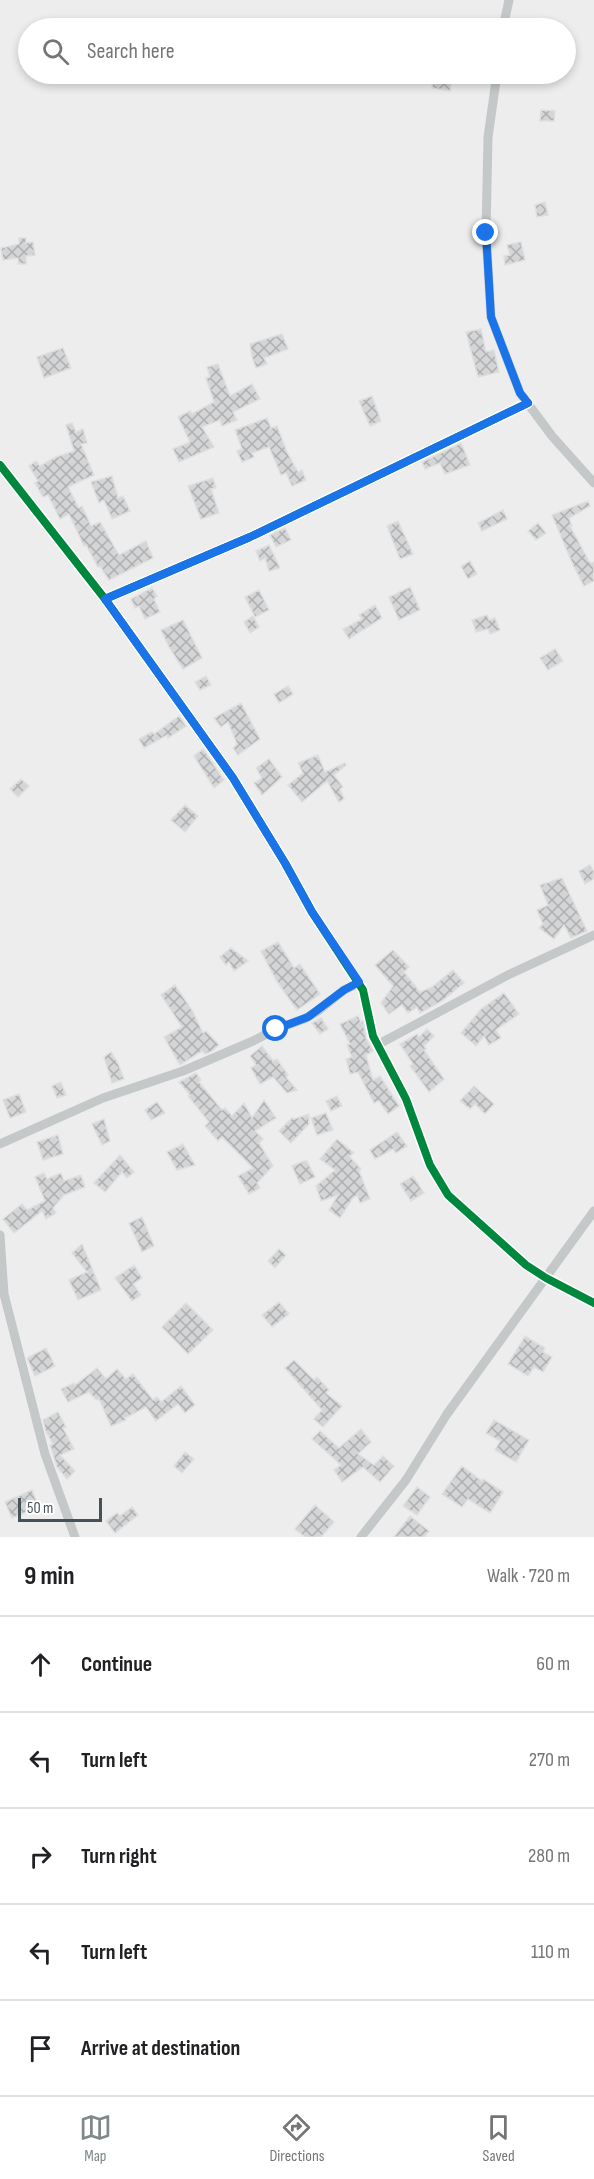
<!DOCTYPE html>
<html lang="en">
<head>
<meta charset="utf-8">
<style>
	:root { --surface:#fff; --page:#f6f6f6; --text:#202124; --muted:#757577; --line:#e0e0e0; --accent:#81888c }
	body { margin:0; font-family:"Sofia Sans Condensed",sans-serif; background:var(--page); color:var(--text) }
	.scale { position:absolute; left:18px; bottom:15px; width:84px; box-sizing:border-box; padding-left:6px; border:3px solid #465258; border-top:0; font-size:16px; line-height:21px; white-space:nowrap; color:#465258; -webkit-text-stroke:4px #fff; paint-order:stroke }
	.stop { position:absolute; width:18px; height:18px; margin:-14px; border:4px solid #1a73e8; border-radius:50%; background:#fff }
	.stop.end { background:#1a73e8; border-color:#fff; box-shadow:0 2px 6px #0008 }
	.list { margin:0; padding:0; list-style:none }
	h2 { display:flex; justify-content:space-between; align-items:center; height:78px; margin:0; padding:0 24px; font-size:26px }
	h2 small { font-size:20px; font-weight:400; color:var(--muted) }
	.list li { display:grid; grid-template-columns:39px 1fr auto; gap:18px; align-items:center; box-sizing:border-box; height:96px; padding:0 24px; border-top:2px solid var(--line) }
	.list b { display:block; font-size:22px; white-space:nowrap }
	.list em { font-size:20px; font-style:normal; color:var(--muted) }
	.icon { flex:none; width:33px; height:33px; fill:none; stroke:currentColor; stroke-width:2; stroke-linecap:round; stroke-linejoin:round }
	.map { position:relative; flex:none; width:594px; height:1537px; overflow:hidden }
	.search { position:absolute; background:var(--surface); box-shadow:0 3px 9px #0003; left:18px; right:18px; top:18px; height:66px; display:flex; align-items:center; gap:15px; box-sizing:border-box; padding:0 21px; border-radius:33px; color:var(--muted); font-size:22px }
	.sheet { height:558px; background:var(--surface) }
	nav { display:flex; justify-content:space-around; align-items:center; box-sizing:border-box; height:84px; border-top:2px solid var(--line); background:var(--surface); font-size:16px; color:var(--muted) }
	nav a { display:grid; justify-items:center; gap:3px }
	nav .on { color:var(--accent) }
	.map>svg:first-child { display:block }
	.building { fill:url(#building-cross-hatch); stroke:#dfdfe0; stroke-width:1.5 }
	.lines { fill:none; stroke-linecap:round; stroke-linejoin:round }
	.street { stroke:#c4c8c9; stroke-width:9 }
	.cycleway-casing { stroke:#fff; stroke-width:11 }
	.cycleway { stroke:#00873e; stroke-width:8 }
	.route { stroke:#1a73e8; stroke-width:8 }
</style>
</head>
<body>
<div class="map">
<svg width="594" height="1537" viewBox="0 0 594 1537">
	<defs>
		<pattern id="building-cross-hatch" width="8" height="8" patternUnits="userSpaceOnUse" patternTransform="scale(1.5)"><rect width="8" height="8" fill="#d4d5d6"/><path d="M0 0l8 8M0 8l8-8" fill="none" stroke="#aeafb0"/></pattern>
	</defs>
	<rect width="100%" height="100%" fill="#eeeded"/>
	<g class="building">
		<path d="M434 74H453L450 91 432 88Z"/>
		<path d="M541 110 555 111 554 121H540Z"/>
		<path d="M545 202 548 215 537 217 535 205Z"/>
		<path d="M19 238H26V243L33 242 35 255 26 256V264H18V258L3 260 1 248 19 244Z"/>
		<path d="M521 242 525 260 505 265 504 256 510 255 507 245Z"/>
		<path d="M481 329 486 352 494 350 499 372 478 377 466 332Z"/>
		<path d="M282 334 288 349 264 358 267 364 256 368 252 357 250 344Z"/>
		<path d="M63 348 71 368 44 378 37 357Z"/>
		<path d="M218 364 230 396 252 384 260 399 233 412 237 420 222 426 220 420 202 427 214 447 179 462 173 449 190 442 178 417 190 411 192 414 214 402 206 378 210 377 207 367Z"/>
		<path d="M372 396 381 421 370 426 359 401Z"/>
		<path d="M267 418 271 428 277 426 287 452 298 472 302 470 306 480 292 486 286 473 281 475 269 447 252 453 254 457 242 462 237 451 242 449 235 430Z"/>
		<path d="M72 423 76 432 83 429 87 443 81 444 94 475 68 487 79 508 82 506 91 526 100 522 119 555 146 541 153 558 109 580 100 566 98 567 86 545 84 546 69 514 60 519 48 495 43 497 35 483 38 481 29 466 36 461 40 466 56 457 74 451 66 425Z"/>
		<path d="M461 443 470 465 445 474 440 463 425 469 422 462Z"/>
		<path d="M112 476 118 498 123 496 130 511 112 519 104 500 99 503 91 482Z"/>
		<path d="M213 478 216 488 211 489 219 513 201 519 188 486Z"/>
		<path d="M588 501 590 506 569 518 572 526H570L590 563 594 562V581L584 586 573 565 552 515Z"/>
		<path d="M503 510 507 519 482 531 478 523Z"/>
		<path d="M398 521 413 554 400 559 387 526Z"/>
		<path d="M538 523 546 533 536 540 528 531Z"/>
		<path d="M285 528 291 540 276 547 270 535Z"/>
		<path d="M269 545 280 568 269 571 265 558 260 561 256 551Z"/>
		<path d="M470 561 477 574 468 579 461 566Z"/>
		<path d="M410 587 420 610 399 620 389 597Z"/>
		<path d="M152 588 157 596 154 599 160 612 145 619 139 606 135 608 131 599Z"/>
		<path d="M259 590 269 610 255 617 245 597Z"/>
		<path d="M375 605 382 618 349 639 343 629 362 619 359 615Z"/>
		<path d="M487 615 489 620 495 618 500 630 490 634 488 629 476 632 472 620Z"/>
		<path d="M253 616 259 627 250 633 244 622Z"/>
		<path d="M183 620 202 658 183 669 169 647 161 630Z"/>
		<path d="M555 649 563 661 548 670 540 658Z"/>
		<path d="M206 676 211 685 200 690 195 682Z"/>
		<path d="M288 686 293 694 279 703 274 694Z"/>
		<path d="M241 703 260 739 238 755 233 748 237 744 228 722 221 727 214 718Z"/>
		<path d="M179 716 186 726 168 738 167 735 144 748 139 739 152 732 154 734Z"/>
		<path d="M203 749 224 780 214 788 194 756Z"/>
		<path d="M318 755 325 772 345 763 346 765 334 775 343 787 340 789 344 799 339 802 327 781 302 802 288 785 303 773 298 763Z"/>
		<path d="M269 759 282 777 262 795 254 783 262 778 256 768Z"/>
		<path d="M21 779 29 786 18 797 10 789Z"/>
		<path d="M185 805 198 816 185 832 171 820Z"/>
		<path d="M590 865 594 872V879L585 884 579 871Z"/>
		<path d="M562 878 587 931 571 938 564 925 554 939 539 928 543 924 537 910 548 905 540 885Z"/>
		<path d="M278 942 294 968 300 964 320 994 297 1010 276 980 261 951Z"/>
		<path d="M231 948 248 961 234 971 229 962 226 965 220 957Z"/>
		<path d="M393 950 409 967 404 972 420 992 432 987 453 970 464 983 442 1001 420 1013 417 1007 408 1013 402 1005 389 1014 381 1003 393 986 375 965Z"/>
		<path d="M175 985 192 1010 203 1033 206 1031 219 1045 212 1051 205 1054 202 1051 180 1065 164 1037 182 1027 161 995Z"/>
		<path d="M504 993 519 1014 496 1030 501 1038 489 1045 484 1036 476 1046 461 1033 481 1009Z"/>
		<path d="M358 1016 361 1022 363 1021 366 1038 373 1051 366 1055 373 1080 380 1076 399 1106 388 1114 379 1101 374 1103 358 1072 350 1074 346 1059 352 1057 347 1045 350 1044 340 1024Z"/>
		<path d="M321 1018 328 1029 320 1034 312 1023Z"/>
		<path d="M427 1029 434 1036 424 1046 426 1049 424 1050 444 1079 429 1092 410 1066 413 1064 400 1044 417 1034 419 1037Z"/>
		<path d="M262 1046 273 1061 277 1059 288 1075 286 1077 297 1090 287 1093 273 1077 260 1084 251 1068 256 1065 250 1056Z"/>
		<path d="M111 1052 118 1063 124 1079 112 1083 104 1057Z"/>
		<path d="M196 1073 201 1080 199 1082 222 1110 225 1108 232 1116 244 1103 252 1118 264 1100 276 1118 255 1131 263 1139 259 1143 273 1166 257 1183 260 1188 249 1194 238 1176 253 1168 222 1137 218 1141 205 1126 209 1122 188 1096 190 1095 179 1082Z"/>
		<path d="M61 1082 66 1095 57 1098 52 1086Z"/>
		<path d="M474 1086 494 1104 485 1114 475 1104 470 1109 460 1101Z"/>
		<path d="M19 1094 26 1112 10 1118 3 1100Z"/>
		<path d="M337 1096 342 1106 331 1111 326 1101Z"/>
		<path d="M157 1102 165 1113 151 1120 145 1110Z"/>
		<path d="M326 1113 333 1130 317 1135 311 1118Z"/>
		<path d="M309 1114V1124L291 1143 279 1131 292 1118 294 1119Z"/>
		<path d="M104 1119 110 1141 102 1145 92 1124Z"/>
		<path d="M397 1132 407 1146 396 1153 393 1149 375 1159 370 1150Z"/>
		<path d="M58 1135 63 1154 43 1160 37 1142Z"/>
		<path d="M337 1139 354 1153 349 1156 361 1169 359 1171 370 1199 360 1203 357 1195 352 1199 340 1218 329 1210 338 1195 321 1201 316 1186 335 1170 320 1159Z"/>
		<path d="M183 1144 195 1165 177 1170 167 1152Z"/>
		<path d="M120 1155 134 1172 127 1178 122 1172 105 1192 94 1183Z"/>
		<path d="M304 1161H307L315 1177 300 1184 292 1166Z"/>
		<path d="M44 1173 47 1179 61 1173 64 1181 81 1175 85 1187 64 1195 53 1208 56 1213 46 1219 42 1211 14 1233 3 1219 22 1204 27 1210 45 1201 35 1177Z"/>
		<path d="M413 1176 424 1193 411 1201 400 1184Z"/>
		<path d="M142 1217 154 1246 142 1252 129 1223Z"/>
		<path d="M82 1244 101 1290 78 1300 69 1280 87 1272 72 1253Z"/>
		<path d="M279 1249 286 1255 275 1268 268 1261Z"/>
		<path d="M134 1265 142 1278 133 1284 141 1295 132 1301 115 1278Z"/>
		<path d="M279 1302 289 1314 272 1327 262 1315Z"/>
		<path d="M186 1303 213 1330 188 1354 162 1327Z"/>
		<path d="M525 1336 545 1348 543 1352 552 1357 543 1372 534 1367 528 1376 508 1364Z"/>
		<path d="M46 1348 55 1366 35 1376 27 1358Z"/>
		<path d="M294 1360 314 1380 317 1377 329 1390 326 1393 342 1406 323 1427 314 1419 322 1410 285 1368Z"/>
		<path d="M97 1368 106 1379 117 1369 126 1379 133 1374 153 1400 157 1397 161 1402 181 1386 195 1405 185 1413 178 1404 156 1421 146 1407 125 1418 126 1420 111 1426 99 1399 96 1400 89 1392 68 1402 61 1389 74 1383 75 1385Z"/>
		<path d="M58 1412 66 1427 63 1428 74 1449 60 1455 75 1471 67 1479 57 1467 50 1445 53 1444 46 1432 43 1420Z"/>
		<path d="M494 1420 529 1440 516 1462 495 1450 500 1441 486 1433Z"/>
		<path d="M361 1429 371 1442 358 1454 374 1465 383 1456 394 1466 380 1482 363 1467 342 1482 334 1470 341 1465 312 1439 320 1431 339 1448Z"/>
		<path d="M185 1452 194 1459 182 1473 174 1466Z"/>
		<path d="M462 1466 482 1481 483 1479 503 1492 490 1513 468 1499 462 1507 442 1494Z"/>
		<path d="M417 1487 430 1497 417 1515 403 1506Z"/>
		<path d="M32 1490 39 1507 12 1518 5 1502Z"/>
		<path d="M315 1505 334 1522 321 1537H305L295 1529Z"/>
		<path d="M132 1507 138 1515 115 1533 106 1521 117 1513 120 1516Z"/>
		<path d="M410 1516 429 1531 424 1537H394Z"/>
	</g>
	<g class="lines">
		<g class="street">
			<path d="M503 28 509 0"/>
			<path d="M497 74 488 137 486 233 491 317 520 393 552 436 594 483"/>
			<path d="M0 465 105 599 233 778 285 863 312 912 363 990 373 1036 406 1099 430 1165 448 1195 526 1265 546 1278 594 1303"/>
			<path d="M105 599 250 537 528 403"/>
			<path d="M379 1044 508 975 594 935"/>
			<path d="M0 1144 103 1098 183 1071 253 1041 276 1029 304 1019 318 1011 344 990 359 983"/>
			<path d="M0 1235 4 1294 45 1454 75 1537"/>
			<path d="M361 1537 406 1480 447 1414 594 1211"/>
		</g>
		<g class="cycleway-casing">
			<g id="cycleway">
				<path d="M0 465 105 599 233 778 285 863 312 912 363 990 373 1036 406 1099 430 1165 448 1195 526 1265 546 1278 594 1303"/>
				<path d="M105 599 250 537 528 403"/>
			</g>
		</g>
		<use href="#cycleway" class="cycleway"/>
	</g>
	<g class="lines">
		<path class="route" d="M276 1029 308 1017 344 990 359 982 312 912 285 863 233 778 105 599 250 537 528 403 520 393 491 317 486 233"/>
	</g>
</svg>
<div class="scale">50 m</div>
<div class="stop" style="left:276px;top:1029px"></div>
<div class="stop end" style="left:486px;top:233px"></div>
<div class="search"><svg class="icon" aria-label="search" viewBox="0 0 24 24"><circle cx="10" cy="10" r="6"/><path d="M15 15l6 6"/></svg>Search here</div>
</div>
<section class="sheet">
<h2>9 min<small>Walk · 720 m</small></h2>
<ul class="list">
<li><svg class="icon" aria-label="ahead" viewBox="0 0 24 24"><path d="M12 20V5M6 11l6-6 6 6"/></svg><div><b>Continue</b></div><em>60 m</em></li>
<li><svg class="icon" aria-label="left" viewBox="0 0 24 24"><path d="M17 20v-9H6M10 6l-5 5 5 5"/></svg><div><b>Turn left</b></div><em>270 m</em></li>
<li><svg class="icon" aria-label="right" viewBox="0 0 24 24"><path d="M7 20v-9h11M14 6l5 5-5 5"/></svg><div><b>Turn right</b></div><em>280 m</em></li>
<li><svg class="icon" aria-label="left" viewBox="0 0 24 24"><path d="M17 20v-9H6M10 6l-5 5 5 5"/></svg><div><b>Turn left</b></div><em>110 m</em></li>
<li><svg class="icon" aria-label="arrive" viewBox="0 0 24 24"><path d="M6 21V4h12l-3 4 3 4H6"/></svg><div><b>Arrive at destination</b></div></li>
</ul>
</section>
<nav>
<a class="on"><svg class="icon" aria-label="map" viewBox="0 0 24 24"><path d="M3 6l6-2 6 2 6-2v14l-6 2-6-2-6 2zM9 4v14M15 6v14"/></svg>Map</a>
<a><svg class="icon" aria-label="directions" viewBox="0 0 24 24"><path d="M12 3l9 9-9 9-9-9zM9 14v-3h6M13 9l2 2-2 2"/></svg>Directions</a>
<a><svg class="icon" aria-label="saved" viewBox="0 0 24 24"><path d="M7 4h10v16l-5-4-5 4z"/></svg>Saved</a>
</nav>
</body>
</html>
